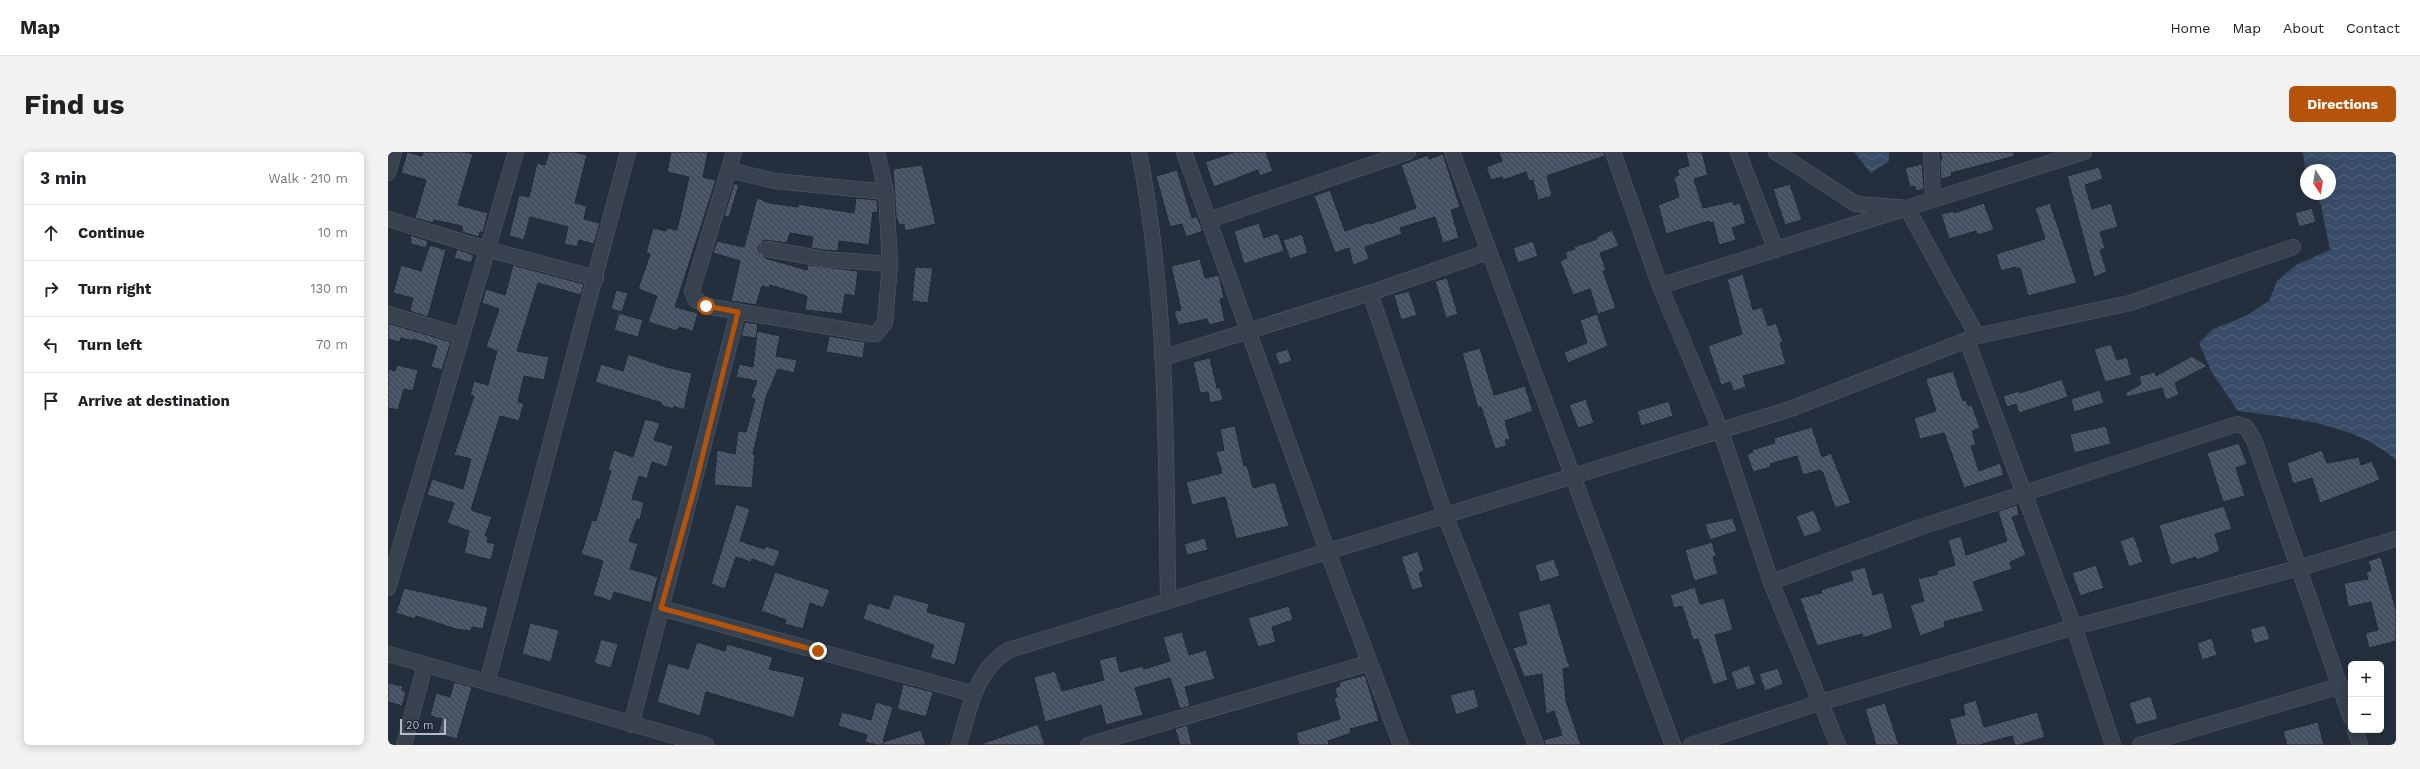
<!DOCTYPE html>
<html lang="en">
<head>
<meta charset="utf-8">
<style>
	:root { --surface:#fff; --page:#f2f2f2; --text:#202124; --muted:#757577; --line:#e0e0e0; --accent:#b45309 }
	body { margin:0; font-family:"Work Sans",sans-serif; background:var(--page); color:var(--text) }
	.controls { position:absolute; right:12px; bottom:12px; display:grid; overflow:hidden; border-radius:6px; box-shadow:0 2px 10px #0003 }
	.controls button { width:36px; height:36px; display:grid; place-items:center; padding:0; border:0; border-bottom:1px solid var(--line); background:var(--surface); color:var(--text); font:20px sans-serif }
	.compass { position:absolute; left:1912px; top:12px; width:36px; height:36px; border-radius:50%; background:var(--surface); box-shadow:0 2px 10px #0003; rotate:168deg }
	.scale { position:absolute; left:12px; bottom:10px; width:46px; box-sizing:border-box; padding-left:4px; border:2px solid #b4bcc9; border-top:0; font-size:11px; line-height:14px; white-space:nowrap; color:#b4bcc9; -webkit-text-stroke:3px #1d2633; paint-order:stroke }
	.stop { position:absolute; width:12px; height:12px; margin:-9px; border:3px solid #b45309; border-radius:50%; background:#fff }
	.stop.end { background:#b45309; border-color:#fff; box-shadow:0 1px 4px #0008 }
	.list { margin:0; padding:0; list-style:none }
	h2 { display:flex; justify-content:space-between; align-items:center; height:52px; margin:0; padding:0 16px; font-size:17px }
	h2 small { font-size:13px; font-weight:400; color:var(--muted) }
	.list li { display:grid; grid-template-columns:26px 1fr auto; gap:12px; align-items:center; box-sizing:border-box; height:56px; padding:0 16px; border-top:1px solid var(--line) }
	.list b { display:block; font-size:15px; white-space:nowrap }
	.list em { font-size:13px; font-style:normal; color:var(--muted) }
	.icon { flex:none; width:22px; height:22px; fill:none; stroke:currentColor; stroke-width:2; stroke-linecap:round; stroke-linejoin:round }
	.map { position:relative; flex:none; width:2008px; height:593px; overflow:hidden; border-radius:6px }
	header { display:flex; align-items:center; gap:24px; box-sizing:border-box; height:56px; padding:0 20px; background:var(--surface); border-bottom:1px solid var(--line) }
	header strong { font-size:19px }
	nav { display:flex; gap:22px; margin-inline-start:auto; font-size:14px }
	.intro { display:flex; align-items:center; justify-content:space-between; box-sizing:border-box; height:96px; padding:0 24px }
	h1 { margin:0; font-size:28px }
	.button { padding:10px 18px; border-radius:6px; background:var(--accent); color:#fff; font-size:14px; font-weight:700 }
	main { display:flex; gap:24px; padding:0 24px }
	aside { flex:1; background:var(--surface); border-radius:6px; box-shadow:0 2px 10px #0003 }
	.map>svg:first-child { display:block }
	.water { fill:url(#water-waves) }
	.building { fill:url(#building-back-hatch); stroke:#1f2835 }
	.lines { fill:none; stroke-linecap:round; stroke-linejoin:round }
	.minor-casing { stroke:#565f6c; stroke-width:16 }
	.minor { stroke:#38414e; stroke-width:15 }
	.route { stroke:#b45309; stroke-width:5 }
</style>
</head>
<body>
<header>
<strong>Map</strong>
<nav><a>Home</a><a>Map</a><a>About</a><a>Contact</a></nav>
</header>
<div class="intro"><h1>Find us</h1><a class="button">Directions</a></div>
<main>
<aside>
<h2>3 min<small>Walk · 210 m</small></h2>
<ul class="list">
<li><svg class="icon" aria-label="ahead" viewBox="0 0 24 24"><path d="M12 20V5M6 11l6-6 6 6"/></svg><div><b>Continue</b></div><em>10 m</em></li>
<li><svg class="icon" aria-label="right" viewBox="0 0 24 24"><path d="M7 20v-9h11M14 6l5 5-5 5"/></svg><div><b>Turn right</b></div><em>130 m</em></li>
<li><svg class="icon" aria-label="left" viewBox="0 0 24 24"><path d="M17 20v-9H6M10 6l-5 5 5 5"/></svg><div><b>Turn left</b></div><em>70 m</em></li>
<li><svg class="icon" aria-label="arrive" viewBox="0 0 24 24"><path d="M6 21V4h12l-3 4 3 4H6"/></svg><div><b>Arrive at destination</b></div></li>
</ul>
</aside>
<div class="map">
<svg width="2008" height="593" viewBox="0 0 2008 593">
	<defs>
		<pattern id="water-waves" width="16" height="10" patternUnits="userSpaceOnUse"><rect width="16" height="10" fill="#394c67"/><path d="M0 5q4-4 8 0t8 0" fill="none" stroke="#53647b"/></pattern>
		<pattern id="building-back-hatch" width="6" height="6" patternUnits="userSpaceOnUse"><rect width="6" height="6" fill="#455162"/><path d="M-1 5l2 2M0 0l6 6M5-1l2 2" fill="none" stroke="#5d6877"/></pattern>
	</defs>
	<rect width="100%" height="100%" fill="#242f3e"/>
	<g class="water">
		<path d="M1466 0H1501V9L1483 21Z"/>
		<path d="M1915 0H2008V308C1967 271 1903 266 1850 259L1823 219 1811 191 1825 177 1858 164 1881 149 1889 129 1908 113 1942 98 1933 53 1928 42H1942V18H1918V24Z"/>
	</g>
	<g class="building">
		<path d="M19 0 34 4 35 0H77L85 2 70 53 100 61 95 81 92 80 91 85 74 80V74L46 68 45 71 27 66 38 28 13 21Z"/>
		<path d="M161 0H186L199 3 187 51 199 54 196 67 212 71 206 92 191 88 189 95 176 92 180 75 142 65 136 88 121 84 131 43 141 45 149 11 157 13Z"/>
		<path d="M283 0H320L315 25 328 28 287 155 310 161 305 179 291 175 289 179 260 170 269 144 250 137 262 102 258 101 265 76 278 79 279 76 289 78 301 25 279 20Z"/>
		<path d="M846 0H878L885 19 872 24 870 18 826 35 817 10Z"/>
		<path d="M1111 0H1216L1217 4 1159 24 1164 44 1150 48 1145 28 1141 29 1138 20 1115 28 1114 25 1103 28 1098 15 1114 9Z"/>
		<path d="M1298 0H1314L1320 23 1306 27 1315 56 1345 49 1346 53 1352 51 1358 71 1344 76 1348 88 1331 93 1325 70 1322 71 1321 69 1278 82 1270 53 1291 45 1286 25 1291 23 1289 17 1301 14Z"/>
		<path d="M1552 0H1626L1627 4 1563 21 1564 24 1553 27 1552 7H1554Z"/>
		<path d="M1055 2 1072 55 1063 58 1071 86 1055 91 1047 65 1012 76 1014 82 977 95 981 107 965 113 961 96 947 101 926 44 942 38 957 79 982 70V72L1028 56 1013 13 1040 3 1041 7Z"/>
		<path d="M1534 12 1536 37 1528 39 1527 34 1522 35 1517 16Z"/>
		<path d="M534 13 548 72 517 79 516 72 511 73 508 64 505 17Z"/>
		<path d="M1711 15 1715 27 1697 33 1704 57 1723 51 1730 75 1712 80 1717 96 1712 98 1719 120 1706 125 1679 24Z"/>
		<path d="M789 18 804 66 809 64 815 79 798 85 794 72 782 75 768 24Z"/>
		<path d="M346 31 351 33 341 65 336 64Z"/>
		<path d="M1402 32 1414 68 1397 73 1385 37Z"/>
		<path d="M369 46 382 51 410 55V52L466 61 468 46 489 48 490 61 485 60 481 93 451 89 450 99 436 98 423 96 425 85 402 81 399 91 376 88 370 95 371 100 377 106 419 118 420 113 470 119 467 144 457 142 454 162 417 158 419 144 382 133 381 136 374 134 368 153 343 149 352 109 325 101 329 89 356 95Z"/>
		<path d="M1596 51 1606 78 1589 83 1588 79 1561 87 1553 62 1565 59 1566 61Z"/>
		<path d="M1662 51 1689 131 1640 144 1632 116 1628 117 1627 115 1613 119 1608 102 1657 87 1647 56Z"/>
		<path d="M1924 56 1928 70 1911 75 1907 61Z"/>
		<path d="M871 71 876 86 890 81 896 99 856 112 846 79Z"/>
		<path d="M1224 78 1231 94 1212 101 1218 118 1215 119 1228 156 1210 162 1202 137 1185 143 1172 109 1179 106 1177 100 1187 97 1186 95 1209 87 1208 85Z"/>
		<path d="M914 82 920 101 902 107 895 88Z"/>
		<path d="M22 83 40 89 38 96 23 92Z"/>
		<path d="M1145 89 1150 104 1130 111 1125 96Z"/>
		<path d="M42 93 58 98 40 165 22 159 25 146 5 141 13 113 33 119Z"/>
		<path d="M69 97 86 103 83 111 66 106Z"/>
		<path d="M812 107 817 126 831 123 836 146 832 147 837 169 821 173 819 167 790 173 786 159 793 158 783 114Z"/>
		<path d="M125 113 196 132 193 143 150 131 129 199 161 205 156 228 136 224 130 250 136 251 131 269 112 264 83 358 104 365 97 384 100 385 99 390 107 392 103 408 76 401 81 379 59 371 66 351 39 343 44 327 75 337 83 307 66 303 86 244 82 243 86 229 100 233 109 199 98 195 111 157 94 151 98 137 117 143Z"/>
		<path d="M527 115 545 116 540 151 524 149Z"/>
		<path d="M1355 122 1365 158 1374 155 1380 174 1388 171 1395 190 1392 191 1398 212 1355 224 1358 235 1346 239 1342 230 1333 233 1320 194 1354 182 1339 127Z"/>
		<path d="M1059 126 1070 162 1058 166 1047 129Z"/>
		<path d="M228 138 240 141 234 160 223 157Z"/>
		<path d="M1021 139 1029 163 1013 168 1006 143Z"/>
		<path d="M231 161 255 168 250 185 226 178Z"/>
		<path d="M1209 162 1220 194 1180 211 1176 200 1199 191 1192 168Z"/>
		<path d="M357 170 370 172 368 186 353 184Z"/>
		<path d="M0 171 63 190 54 218 43 215 49 194 25 187V189L13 186 12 190 0 187Z"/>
		<path d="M369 179 392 184 388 204 409 208 406 221 390 217 378 245 365 302 367 303 364 336 326 333 329 298 347 302 350 279 358 280 367 247 363 245 369 229 348 225 351 212 365 215Z"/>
		<path d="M441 184 477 190 475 206 438 200Z"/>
		<path d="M1723 192 1729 208 1739 205 1744 223 1717 230 1706 197Z"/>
		<path d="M1092 196 1106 243 1137 234 1145 259 1117 269 1122 287 1117 288 1119 294 1107 297 1093 255 1090 256 1074 201Z"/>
		<path d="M900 197 904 209 891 213 887 201Z"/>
		<path d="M240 202 278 215 304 221 296 258 286 254 285 257 273 253 274 251 207 230 213 212 235 219Z"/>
		<path d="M1804 204 1819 214 1787 231 1791 243 1778 248 1774 236 1739 245 1737 241 1753 232 1751 224 1767 220 1768 224Z"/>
		<path d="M822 206 829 236H832L835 248 822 251 820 240 812 241 805 210Z"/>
		<path d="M9 213 30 218 25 239 16 237 10 258 0 256V217L7 219Z"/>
		<path d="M1565 219 1575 249 1578 248 1580 254 1584 253 1592 276 1584 279 1588 293 1583 294 1591 319 1612 311 1616 323 1576 336 1556 281 1532 287 1526 266 1548 259 1538 228 1540 226Z"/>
		<path d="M1674 227 1680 245 1631 261 1628 252 1619 255 1615 244 1631 239 1632 241Z"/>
		<path d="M1712 238 1716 251 1686 260 1683 247Z"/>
		<path d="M1198 247 1206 271 1190 276 1181 253Z"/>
		<path d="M1281 249 1285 264 1253 274 1249 259Z"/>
		<path d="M257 267 272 271 266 288 285 294 279 315 264 310 259 327 251 324 244 347 256 350 252 368 249 367 241 389 250 392 242 417 270 425 263 451 226 440 223 449 205 443 215 409 193 402 204 368 208 369 223 319 220 318 226 298 245 305Z"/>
		<path d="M847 274 856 314 859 313 865 336 887 330 901 374 848 387 837 345 804 353 798 330 834 321 828 300 836 298 832 277Z"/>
		<path d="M1718 274 1723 292 1686 301 1682 282Z"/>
		<path d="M1424 275 1434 305 1443 301 1463 351 1447 356 1435 321 1433 318 1415 323 1409 304 1382 312 1383 315 1365 320 1359 302 1365 300 1364 298 1387 291 1386 286Z"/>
		<path d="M1851 291 1859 312 1848 316 1857 344 1835 350 1819 301Z"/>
		<path d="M1934 298 1939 311 1971 305 1973 313 1984 309 1992 328 1932 351 1924 326 1905 332 1899 311Z"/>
		<path d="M348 352 362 357 352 389 376 397 378 394 392 399 386 415 364 407 363 410 348 405 337 437 323 432Z"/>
		<path d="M1629 353 1631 363 1624 365 1638 403 1622 410 1624 417 1585 430 1596 459 1556 470 1557 475 1532 484 1522 453 1536 449 1530 427 1550 422 1549 419 1567 413 1560 388 1573 384 1578 403 1619 389 1610 359Z"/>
		<path d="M1836 354 1844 377 1827 382 1832 399 1809 408 1808 405 1783 413 1771 373Z"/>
		<path d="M1426 358 1434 379 1416 385 1408 364Z"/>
		<path d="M1345 366 1349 379 1322 388 1317 372Z"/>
		<path d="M1746 384 1755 410 1741 415 1732 389Z"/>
		<path d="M817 386 820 398 799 403 796 392Z"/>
		<path d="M1324 390 1328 404 1325 405 1330 422 1306 429 1297 398Z"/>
		<path d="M1030 399 1036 419 1031 421 1035 435 1024 438 1013 405Z"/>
		<path d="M1993 405 2008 458V489L1981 496 1977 481 1990 478 1983 450 1960 455 1956 431 1980 427 1978 420 1983 418 1980 409Z"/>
		<path d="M1166 407 1172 424 1152 430 1147 413Z"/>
		<path d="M1708 413 1716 436 1692 444 1684 421Z"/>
		<path d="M1477 415 1485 443 1495 440 1505 476 1475 486 1474 482 1429 494 1412 446 1434 441 1433 438 1465 428 1462 419Z"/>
		<path d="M387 420 442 438 435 456 422 451 415 477 397 472 398 468 373 459Z"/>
		<path d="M1307 435 1312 452 1336 446 1345 478 1327 483 1340 528 1325 533 1310 487 1305 488 1294 454 1286 456 1282 443Z"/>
		<path d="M16 436 100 455 95 477 84 475 83 479 68 477 28 464 27 467 8 461Z"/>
		<path d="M506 442 541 452 539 460 578 471 567 513 542 506 546 493 475 467 480 451 501 457Z"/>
		<path d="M1162 451 1180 510 1182 515 1175 517 1178 549 1193 593H1157L1156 588 1174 583 1166 559 1158 562 1154 522 1136 525 1125 496 1139 492 1130 460Z"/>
		<path d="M901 454 905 468 884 475 888 490 870 495 860 466Z"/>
		<path d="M142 471 171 478 163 510 134 502Z"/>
		<path d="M1877 473 1882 487 1866 492 1862 477Z"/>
		<path d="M794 480 801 503 818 498 827 527 797 535 802 554 792 557 782 526 747 536 755 563 718 573 713 553 657 570 646 525 667 519 674 539 716 528 711 508 728 504 732 520 755 514 756 517 782 509 775 485Z"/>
		<path d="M1824 486 1829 503 1814 508 1809 491Z"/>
		<path d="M213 487 230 492 223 516 206 511Z"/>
		<path d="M309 490 337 499 339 492 385 505 381 517 417 525 406 566 318 540 312 564 269 550 280 511 300 517Z"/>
		<path d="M1361 513 1368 532 1349 538 1343 520Z"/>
		<path d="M1390 516 1395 532 1377 539 1371 522Z"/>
		<path d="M977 523 991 569 962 577 963 581 940 589 941 593H911L908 581 952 567 946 546 949 545 947 536 952 534 951 530Z"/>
		<path d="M66 530 84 535 69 587 50 582 54 567 42 564 48 541 62 545Z"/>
		<path d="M0 531 15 534 14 538 18 540 14 554 0 550Z"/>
		<path d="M515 532 545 540 538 565 509 557Z"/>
		<path d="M1086 537 1091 555 1068 563 1062 543Z"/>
		<path d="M1763 544 1770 567 1748 573 1741 551Z"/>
		<path d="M1588 548 1596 575 1649 560 1657 585 1632 593H1627L1624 584 1591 593H1569L1561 567 1577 563 1575 552Z"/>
		<path d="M488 550 505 555 495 590 533 578 538 593H495V591V593H489L477 590 479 583 450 574 454 560 483 568Z"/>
		<path d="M1497 551 1511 593H1488L1477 557Z"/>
		<path d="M1930 570 1936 593H1899L1895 579Z"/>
		<path d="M650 572 657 593H596V591Z"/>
		<path d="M799 573 804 593H792L787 577Z"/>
	</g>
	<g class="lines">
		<g class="minor-casing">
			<g id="minor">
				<path d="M346 0 304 139 307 147 318 154 483 182H488L497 171 502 112 498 40 489 0"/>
				<path d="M751 0C780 147 778 299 780 449"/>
				<path d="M796 0 939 398 1013 593"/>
				<path d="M1064 0 1285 593"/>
				<path d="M1225 0 1272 134 1332 277 1383 430 1450 593"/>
				<path d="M1350 0 1388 98"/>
				<path d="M1388 0 1468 52 1519 56 1589 184"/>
				<path d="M1543 0 1545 47"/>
				<path d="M341 18 387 29 498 40"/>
				<path d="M0 21 6 0"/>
				<path d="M0 67 98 97 208 126"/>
				<path d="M821 68 1020 0"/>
				<path d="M379 97 435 107 502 112"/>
				<path d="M1272 134 1696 0"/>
				<path d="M982 141 1057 363 1148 593"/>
				<path d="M0 162 74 184"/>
				<path d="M1579 189 1686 475 1725 593"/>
				<path d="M774 206 982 141 1100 100"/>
				<path d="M1383 430 1530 376 1849 272 1858 275 1866 288 1963 566"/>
				<path d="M0 436 128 0"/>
				<path d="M273 456 586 542"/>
				<path d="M0 502 318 593"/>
				<path d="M99 531 240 0"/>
				<path d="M243 573 350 160"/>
				<path d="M1967 578 1972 593"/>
				<path d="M16 593 37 513"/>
				<path d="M571 593C581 558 587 518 621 498L1405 256 1589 184 1742 151 1905 95"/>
				<path d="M700 593 981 511"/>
				<path d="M1303 593 1434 550 1686 475 1911 416 2008 387"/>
				<path d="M1752 593 1952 534"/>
			</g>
		</g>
		<use href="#minor" class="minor"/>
	</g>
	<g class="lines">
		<path class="route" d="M318 154 350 160 306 338 273 456 430 499"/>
	</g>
</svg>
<div class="controls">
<button>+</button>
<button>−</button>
</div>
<svg class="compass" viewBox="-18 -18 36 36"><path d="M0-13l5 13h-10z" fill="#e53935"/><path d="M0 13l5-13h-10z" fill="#757577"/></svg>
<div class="scale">20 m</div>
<div class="stop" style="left:318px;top:154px"></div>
<div class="stop end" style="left:430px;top:499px"></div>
</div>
</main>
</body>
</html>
